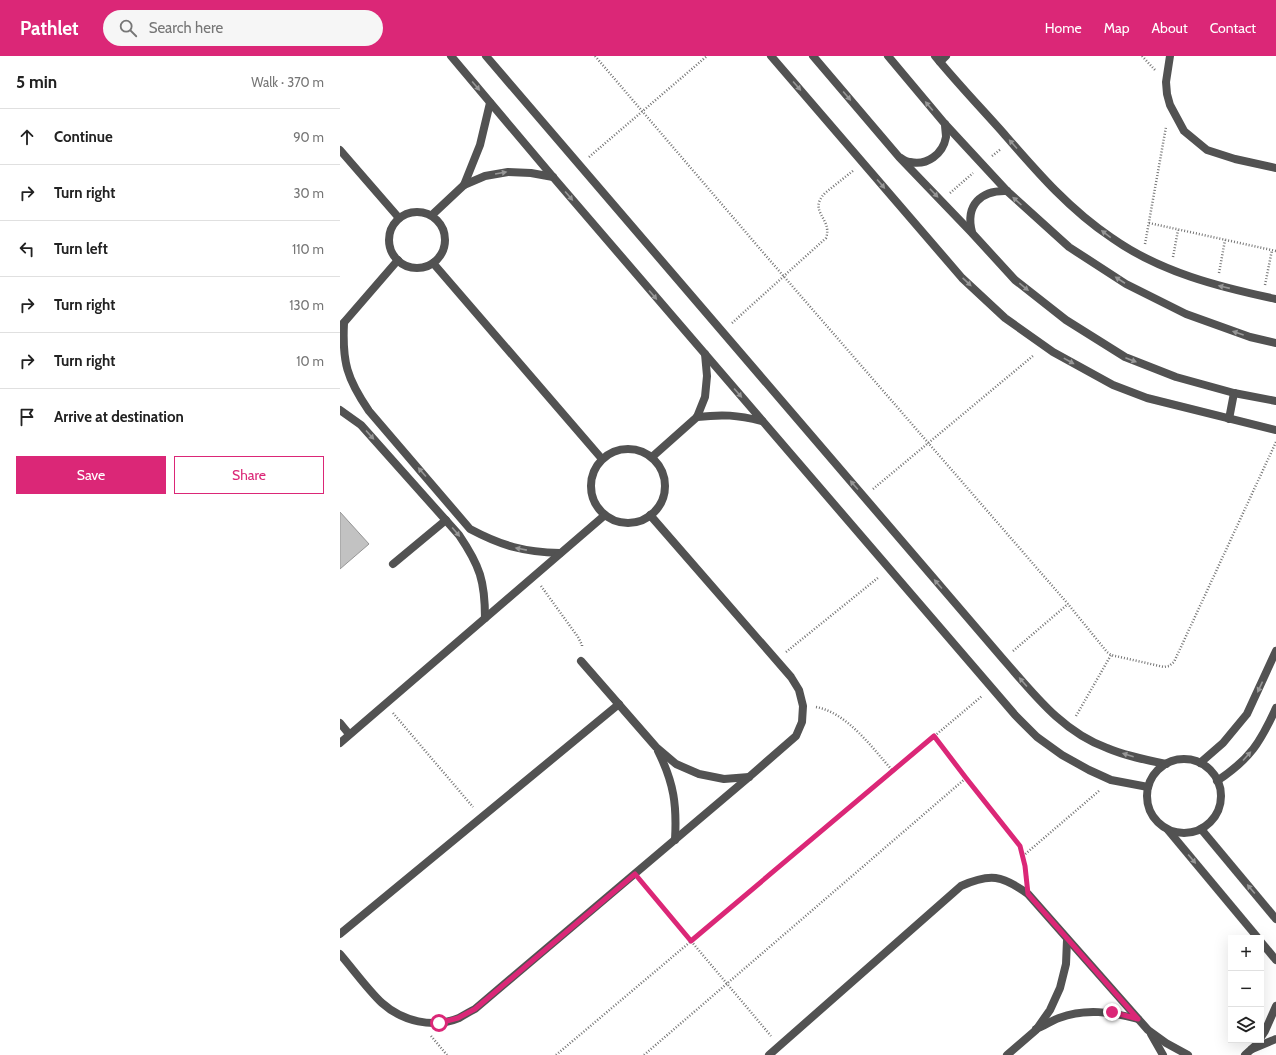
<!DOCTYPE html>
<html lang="en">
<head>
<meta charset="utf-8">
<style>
	:root { --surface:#fff; --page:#f6f6f6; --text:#222; --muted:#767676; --line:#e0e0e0; --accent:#db2777 }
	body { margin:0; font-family:Cabin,sans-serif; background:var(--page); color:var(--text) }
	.controls { position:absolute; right:12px; bottom:12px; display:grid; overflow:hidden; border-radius:0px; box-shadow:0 4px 16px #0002 }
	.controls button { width:36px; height:36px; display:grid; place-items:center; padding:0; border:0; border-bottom:1px solid var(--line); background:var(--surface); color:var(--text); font:20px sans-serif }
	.stop { position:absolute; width:12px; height:12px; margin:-9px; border:3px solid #db2777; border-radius:50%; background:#fff }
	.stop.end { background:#db2777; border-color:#fff; box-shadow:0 1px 4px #0008 }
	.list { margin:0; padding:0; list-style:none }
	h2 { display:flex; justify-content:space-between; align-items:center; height:52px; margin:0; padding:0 16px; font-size:17px }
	h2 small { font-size:13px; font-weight:400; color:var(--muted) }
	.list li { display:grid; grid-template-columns:26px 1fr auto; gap:12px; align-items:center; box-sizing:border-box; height:56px; padding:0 16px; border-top:1px solid var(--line) }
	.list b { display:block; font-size:15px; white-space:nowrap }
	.list em { font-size:13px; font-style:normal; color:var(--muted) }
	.actions { display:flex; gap:8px; padding:12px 16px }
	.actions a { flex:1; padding:9px 0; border:1px solid var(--accent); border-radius:0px; text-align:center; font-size:14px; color:var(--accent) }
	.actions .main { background:var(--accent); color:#fff }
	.icon { flex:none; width:22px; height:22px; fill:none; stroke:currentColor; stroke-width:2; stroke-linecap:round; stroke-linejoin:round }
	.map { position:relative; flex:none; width:936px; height:999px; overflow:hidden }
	header { display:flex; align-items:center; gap:24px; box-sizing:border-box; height:56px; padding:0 20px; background:var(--accent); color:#fff }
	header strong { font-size:19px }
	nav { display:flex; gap:22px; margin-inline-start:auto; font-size:14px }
	.search { width:280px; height:36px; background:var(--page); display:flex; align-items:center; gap:10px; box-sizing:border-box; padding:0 14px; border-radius:22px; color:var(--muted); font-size:15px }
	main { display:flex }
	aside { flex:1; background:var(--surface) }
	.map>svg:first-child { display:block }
	.building { fill:#c2c2c2; stroke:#969696 }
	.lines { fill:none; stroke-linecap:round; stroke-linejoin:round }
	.path { stroke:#747474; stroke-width:2.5; stroke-dasharray:1 2; stroke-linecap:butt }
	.minor { stroke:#525252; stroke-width:8 }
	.oneway { fill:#979797 }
	.route { stroke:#db2777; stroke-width:5 }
</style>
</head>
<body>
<header>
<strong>Pathlet</strong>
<div class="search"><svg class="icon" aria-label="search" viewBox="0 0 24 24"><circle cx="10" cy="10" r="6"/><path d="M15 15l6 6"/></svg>Search here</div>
<nav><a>Home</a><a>Map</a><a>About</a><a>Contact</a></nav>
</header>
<main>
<aside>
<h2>5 min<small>Walk · 370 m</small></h2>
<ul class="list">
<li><svg class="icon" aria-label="ahead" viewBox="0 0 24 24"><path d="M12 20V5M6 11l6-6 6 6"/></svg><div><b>Continue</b></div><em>90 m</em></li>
<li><svg class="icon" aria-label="right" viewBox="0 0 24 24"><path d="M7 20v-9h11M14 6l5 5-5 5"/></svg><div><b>Turn right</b></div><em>30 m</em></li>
<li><svg class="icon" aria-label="left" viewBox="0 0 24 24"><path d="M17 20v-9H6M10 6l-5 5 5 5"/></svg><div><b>Turn left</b></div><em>110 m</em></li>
<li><svg class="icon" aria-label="right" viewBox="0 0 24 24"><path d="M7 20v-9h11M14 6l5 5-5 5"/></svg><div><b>Turn right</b></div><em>130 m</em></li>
<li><svg class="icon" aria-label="right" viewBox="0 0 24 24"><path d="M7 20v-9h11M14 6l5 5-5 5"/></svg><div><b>Turn right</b></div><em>10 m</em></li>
<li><svg class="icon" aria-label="arrive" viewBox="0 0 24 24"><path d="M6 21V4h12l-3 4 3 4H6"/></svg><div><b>Arrive at destination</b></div></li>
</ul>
<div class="actions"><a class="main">Save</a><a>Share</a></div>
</aside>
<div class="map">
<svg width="936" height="999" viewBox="0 0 936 999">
	<rect width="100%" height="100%" fill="#fff"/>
	<path class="building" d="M0 456 29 488 0 513Z"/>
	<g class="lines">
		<g class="path">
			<path d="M255 0 427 201 728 548 767 596 771 599 824 611 829 610 834 606 936 386"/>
			<path d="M802 0 815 14"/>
			<path d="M652 100 661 93"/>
			<path d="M249 101 367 0"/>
			<path d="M610 137 633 117"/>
			<path d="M809 167 936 195"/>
			<path d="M805 188 826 71"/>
			<path d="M833 201 838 174"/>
			<path d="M879 217 885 184"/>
			<path d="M925 229 932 194"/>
			<path d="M392 267 486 182C493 162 467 156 485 137L514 114"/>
			<path d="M533 433 694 299"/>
			<path d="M201 530 238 581 242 589V592"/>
			<path d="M673 595 728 548"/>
			<path d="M446 596 539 521"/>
			<path d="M476 651C508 657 532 692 553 715"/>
			<path d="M53 657 133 751"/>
			<path d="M736 660 771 599"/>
			<path d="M594 680 626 722 680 790 683 800 687 821"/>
			<path d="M683 800 760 734"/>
			<path d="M303 828 431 980"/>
			<path d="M91 980 107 999"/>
			<path d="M216 999 642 640"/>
			<path d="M304 999 626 722"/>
		</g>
		<g class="minor">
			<path d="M111 0 213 121 675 659 697 681 722 699 749 714 771 724 808 731"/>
			<path d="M146 0 663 603C693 637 722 676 767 692 786 700 806 704 826 708"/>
			<path d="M431 0 622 222 665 262 713 296 773 329 807 342 936 374"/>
			<path d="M473 0 559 101 632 177 675 224 726 264 785 301 836 321 894 337 936 345"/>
			<path d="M548 0 605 68 667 135 729 191 786 228 846 258 910 281 936 287"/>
			<path d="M595 0C617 27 642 53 665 79 698 117 730 154 772 182 820 216 879 231 936 243"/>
			<path d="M830 0 826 26 827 38 830 49 844 75 867 94 895 103 936 112"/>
			<path d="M600 6 606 0"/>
			<path d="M0 94 59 162"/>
			<path d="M561 102C564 104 567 106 570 106 587 110 603 98 606 81 606 77 605 73 605 68"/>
			<path d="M124 129 140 89 150 47"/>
			<circle cx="77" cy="184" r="28"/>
			<path d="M92 159 124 129 145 120 168 116 191 117 213 121"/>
			<path d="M632 176C625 149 641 134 667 135"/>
			<path d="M93 207 262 403"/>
			<path d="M4 267C2 306 7 323 29 355L130 473C162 490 184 496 220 497"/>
			<path d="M1 270 58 204"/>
			<path d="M0 354 21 369 119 479C140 510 145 525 145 562"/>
			<path d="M357 361C383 358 397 359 422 365"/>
			<path d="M889 363 894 337"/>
			<circle cx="288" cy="430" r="37"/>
			<path d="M312 401 357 361 365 341 367 320 365 298"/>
			<path d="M53 508 106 464"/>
			<path d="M241 605 316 691 336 708 359 718 384 723 409 721"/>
			<path d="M0 667 9 678"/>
			<path d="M0 687 265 459"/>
			<path d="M318 695C334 727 337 749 335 784"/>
			<circle cx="844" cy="740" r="37"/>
			<path d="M860 707 883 687 907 658 936 595"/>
			<path d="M877 725C910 703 920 687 936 652"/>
			<path d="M861 773 936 863"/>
			<path d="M828 774 918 882"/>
			<path d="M0 878 279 648"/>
			<path d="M921 886 936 904"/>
			<path d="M0 898C13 913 28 934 42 947 62 965 93 973 119 962 124 959 129 956 135 953L409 721 456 680 462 666 463 650 459 634 451 621 310 459"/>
			<path d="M696 973C704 970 711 965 719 962 746 952 771 956 798 963"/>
			<path d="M811 978 823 999"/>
			<path d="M921 981 925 975 936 950"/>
			<path d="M912 993 936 983"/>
			<path d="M429 999 621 830C650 817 662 819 688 838L808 974 826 987 848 999"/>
			<path d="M667 999 696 974 710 954 720 932 726 908 727 884"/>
			<path d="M905 999 915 990"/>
		</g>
	</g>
	<defs><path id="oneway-solid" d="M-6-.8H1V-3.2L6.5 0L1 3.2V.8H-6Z"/></defs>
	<g class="oneway">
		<use href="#oneway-solid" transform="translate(136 30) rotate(50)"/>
		<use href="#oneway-solid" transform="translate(457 30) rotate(49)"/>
		<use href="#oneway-solid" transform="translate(507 40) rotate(50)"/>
		<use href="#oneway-solid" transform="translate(589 50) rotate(-130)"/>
		<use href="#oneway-solid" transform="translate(673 88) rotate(-132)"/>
		<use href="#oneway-solid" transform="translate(161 117) rotate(-10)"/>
		<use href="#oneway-solid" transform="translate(541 128) rotate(49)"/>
		<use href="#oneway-solid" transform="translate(594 137) rotate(46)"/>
		<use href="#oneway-solid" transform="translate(229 140) rotate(49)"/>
		<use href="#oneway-solid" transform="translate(677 145) rotate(-138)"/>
		<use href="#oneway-solid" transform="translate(766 178) rotate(-143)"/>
		<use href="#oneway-solid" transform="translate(780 224) rotate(-147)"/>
		<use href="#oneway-solid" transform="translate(627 226) rotate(43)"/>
		<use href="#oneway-solid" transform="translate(684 231) rotate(39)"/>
		<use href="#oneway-solid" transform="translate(884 231) rotate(-167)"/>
		<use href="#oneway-solid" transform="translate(313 239) rotate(49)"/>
		<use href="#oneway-solid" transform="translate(898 277) rotate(-161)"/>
		<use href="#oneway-solid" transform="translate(791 304) rotate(21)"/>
		<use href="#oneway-solid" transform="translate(729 305) rotate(29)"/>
		<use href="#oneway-solid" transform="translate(398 337) rotate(49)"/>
		<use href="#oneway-solid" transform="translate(30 379) rotate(48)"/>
		<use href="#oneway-solid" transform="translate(82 416) rotate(-131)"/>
		<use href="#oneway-solid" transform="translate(514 429) rotate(-131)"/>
		<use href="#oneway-solid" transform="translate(116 476) rotate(50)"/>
		<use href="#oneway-solid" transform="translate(181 493) rotate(-169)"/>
		<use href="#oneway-solid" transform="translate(598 528) rotate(-131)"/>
		<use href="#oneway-solid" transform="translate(683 626) rotate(-131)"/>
		<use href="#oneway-solid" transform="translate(920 631) rotate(115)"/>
		<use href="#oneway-solid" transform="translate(788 699) rotate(-162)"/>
		<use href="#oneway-solid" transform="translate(907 700) rotate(-48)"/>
		<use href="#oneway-solid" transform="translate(852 803) rotate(50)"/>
		<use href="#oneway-solid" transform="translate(911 833) rotate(-130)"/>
	</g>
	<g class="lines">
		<path class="route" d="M99 967 118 962 135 953 295 818 351 885 594 680 626 722 680 790 685 810 688 838 798 963 772 956"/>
	</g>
</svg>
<div class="controls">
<button>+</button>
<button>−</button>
<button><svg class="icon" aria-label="layers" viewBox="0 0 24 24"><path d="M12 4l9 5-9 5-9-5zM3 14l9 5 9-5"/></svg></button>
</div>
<div class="stop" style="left:99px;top:967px"></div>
<div class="stop end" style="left:772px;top:956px"></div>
</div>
</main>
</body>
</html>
